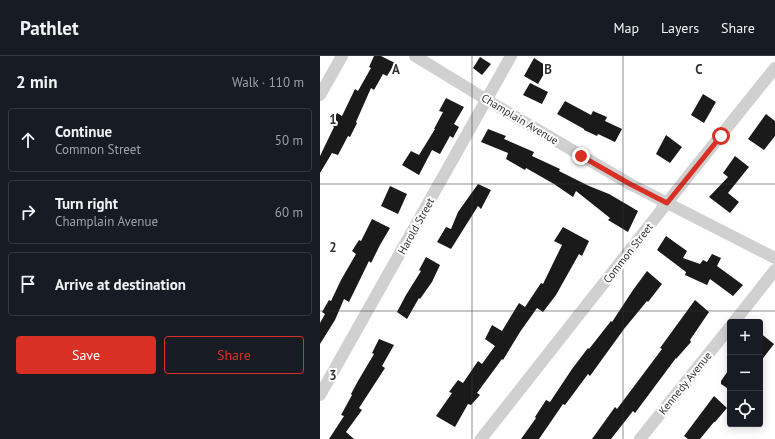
<!DOCTYPE html>
<html lang="en">
<head>
<meta charset="utf-8">
<style>
	:root { --surface:#171b24; --page:#242831; --text:#f1f3f6; --muted:#9ea1a6; --line:#363941; --accent:#d93025 }
	body { margin:0; font-family:"PT Sans",sans-serif; background:var(--page); color:var(--text) }
	.controls { position:absolute; right:12px; bottom:12px; display:grid; overflow:hidden; border-radius:4px; box-shadow:0 2px 10px #0003 }
	.controls button { width:36px; height:36px; display:grid; place-items:center; padding:0; border:0; border-bottom:1px solid var(--line); background:var(--surface); color:var(--text); font:20px sans-serif }
	.stop { position:absolute; width:12px; height:12px; margin:-9px; border:3px solid #d93025; border-radius:50%; background:#fff }
	.stop.end { background:#d93025; border-color:#fff; box-shadow:0 1px 4px #0008 }
	.list { margin:0; padding:0; list-style:none }
	h2 { display:flex; justify-content:space-between; align-items:center; height:52px; margin:0; padding:0 16px; font-size:17px }
	h2 small { font-size:13px; font-weight:400; color:var(--muted) }
	.list li { display:grid; grid-template-columns:26px 1fr auto; gap:12px; align-items:center; box-sizing:border-box; height:64px; margin:0 8px 8px; padding:0 8px; border:1px solid var(--line); border-radius:4px }
	.list b { display:block; font-size:15px; white-space:nowrap }
	.list p { margin:0; font-size:13px; white-space:nowrap; color:var(--muted) }
	.list em { font-size:13px; font-style:normal; color:var(--muted) }
	.actions { display:flex; gap:8px; padding:12px 16px }
	.actions a { flex:1; padding:9px 0; border:1px solid var(--accent); border-radius:4px; text-align:center; font-size:14px; color:var(--accent) }
	.actions .main { background:var(--accent); color:#fff }
	.icon { flex:none; width:22px; height:22px; fill:none; stroke:currentColor; stroke-width:2; stroke-linecap:round; stroke-linejoin:round }
	.map { position:relative; flex:none; width:455px; height:383px; overflow:hidden }
	header { display:flex; align-items:center; gap:24px; box-sizing:border-box; height:56px; padding:0 20px; background:var(--surface); border-bottom:1px solid var(--line) }
	header strong { font-size:19px }
	nav { display:flex; gap:22px; margin-inline-start:auto; font-size:14px }
	main { display:flex }
	aside { flex:1; background:var(--surface) }
	.map>svg:first-child { display:block }
	.building { fill:#1a1a1a }
	.lines { fill:none; stroke-linecap:round; stroke-linejoin:round }
	.minor { stroke:#d0d0d0; stroke-width:12 }
	.route { stroke:#d93025; stroke-width:5 }
	.grid { fill:none; stroke:#333; stroke-width:1; stroke-opacity:0.55 }
	.labels { text-anchor:middle; dominant-baseline:central; stroke-width:4; stroke-linejoin:round; paint-order:stroke }
	.street-label { font-size:11px; fill:#333; stroke:#fff }
	.grid-label { font-size:13px; text-anchor:middle; font-weight:bold; fill:#333; stroke:#fff; stroke-width:4; stroke-linejoin:round; paint-order:stroke }
</style>
</head>
<body>
<header>
<strong>Pathlet</strong>
<nav><a>Map</a><a>Layers</a><a>Share</a></nav>
</header>
<main>
<aside>
<h2>2 min<small>Walk · 110 m</small></h2>
<ul class="list">
<li><svg class="icon" aria-label="ahead" viewBox="0 0 24 24"><path d="M12 20V5M6 11l6-6 6 6"/></svg><div><b>Continue</b><p>Common Street</p></div><em>50 m</em></li>
<li><svg class="icon" aria-label="right" viewBox="0 0 24 24"><path d="M7 20v-9h11M14 6l5 5-5 5"/></svg><div><b>Turn right</b><p>Champlain Avenue</p></div><em>60 m</em></li>
<li><svg class="icon" aria-label="arrive" viewBox="0 0 24 24"><path d="M6 21V4h12l-3 4 3 4H6"/></svg><div><b>Arrive at destination</b></div></li>
</ul>
<div class="actions"><a class="main">Save</a><a>Share</a></div>
</aside>
<div class="map">
<svg width="455" height="383" viewBox="0 0 455 383">
	<rect width="100%" height="100%" fill="#fff"/>
	<g class="building">
		<path d="M54 0H61L75 7 67 20 63 18 54 34 51 32 36 66 37 67 30 81 28 80 18 99 12 97 0 117V100L14 71 11 69 17 57 22 60 35 33 38 35 51 12 49 11Z"/>
		<path d="M160 1 171 8 162 19 153 12Z"/>
		<path d="M214 2 228 11 218 28 204 20Z"/>
		<path d="M210 27 228 36 222 48 203 39Z"/>
		<path d="M383 38 396 46 384 67 371 59Z"/>
		<path d="M126 42 144 51 134 68 139 71 133 82 130 80 120 98 112 94 99 119 82 109 91 95 99 99 115 73H114L123 56 119 55Z"/>
		<path d="M245 45 271 59 273 55 287 61 285 65 302 73 295 86 278 78 277 80 264 74V73L237 58Z"/>
		<path d="M446 58 455 65V80L444 94 428 83Z"/>
		<path d="M168 73 186 80 184 83 214 96 212 100 240 113 239 115 269 130 289 138 318 155 308 176 288 164 290 162 256 135 253 141 234 128 206 112 205 114 186 103 188 97 161 86Z"/>
		<path d="M346 79 362 91 350 107 336 98Z"/>
		<path d="M415 100 429 111 408 137 419 146 410 157 389 141 408 121 403 117Z"/>
		<path d="M158 128 171 134 161 153 158 150 131 193 117 186 126 171 131 173 138 156Z"/>
		<path d="M70 130 87 138 78 158 61 150Z"/>
		<path d="M52 163 70 172 60 189 51 207 49 205 29 246 24 243 15 264 0 288V267L5 258 2 256 9 244 11 245 21 224 36 198 32 195 39 184 41 185Z"/>
		<path d="M243 171 269 185 262 200 259 198 236 239 223 256 217 252 200 276 183 304 182 303 157 337 160 339 151 349 148 348 135 371 116 360 132 337 129 336 138 324 143 327 158 305 162 308 175 290 165 283 172 269 182 275 199 247 205 251 221 227 223 228 242 189 234 185Z"/>
		<path d="M346 180 367 195 363 202 380 208 383 204 387 206 392 198 401 202 397 210 423 229 413 240 390 223 387 229 365 219 366 216 337 194Z"/>
		<path d="M106 201 120 209 112 226 100 243 99 242 87 263 77 256 86 239 101 215 99 214Z"/>
		<path d="M327 215 342 228 328 246 327 245 304 273 270 320 268 318 245 349 243 348 219 383H201L216 362 215 361 226 344 230 346 252 313 268 292 269 293 291 265 292 266 313 234Z"/>
		<path d="M375 244 389 256 370 284 371 286 356 303V302L315 357 313 355 291 383H272L295 351 297 353 342 293 340 292Z"/>
		<path d="M440 277 454 288 440 306Z"/>
		<path d="M59 283 74 289 62 310 65 312 39 352 42 354 26 376 34 383H9L24 360 21 359 32 339 31 338 38 325 54 298 52 297Z"/>
		<path d="M410 312V334L401 328V325Z"/>
		<path d="M394 340 407 352 395 366H394L380 383H368L364 380Z"/>
	</g>
	<g class="lines">
		<g class="minor">
			<path d="M95 0 167 44 310 128 455 202"/>
			<path d="M0 39 22 0"/>
			<path d="M414 266 455 214"/>
			<path d="M0 339 191 0"/>
			<path d="M161 383 369 119 455 12"/>
			<path d="M320 383 410 271"/>
		</g>
	</g>
	<g class="lines">
		<path class="route" d="M261 100 310 128 347 147 401 80"/>
	</g>
	<path class="grid" d="M152 0V383M303 0V383M0 128H455M0 255H455"/>
	<g class="labels">
		<g class="street-label">
			<text transform="translate(200 63) rotate(31)">Champlain Avenue</text>
			<text transform="translate(96 170) rotate(-61)">Harold Street</text>
			<text transform="translate(308 197) rotate(-52)">Common Street</text>
			<text transform="translate(365 327) rotate(-51)">Kennedy Avenue</text>
		</g>
	</g>
	<g class="grid-label">
		<text x="76" y="18">A</text>
		<text x="228" y="18">B</text>
		<text x="379" y="18">C</text>
		<text x="13" y="68">1</text>
		<text x="13" y="196">2</text>
		<text x="13" y="324">3</text>
	</g>
</svg>
<div class="controls">
<button>+</button>
<button>−</button>
<button><svg class="icon" aria-label="locate" viewBox="0 0 24 24"><circle cx="12" cy="12" r="6"/><path d="M12 2v4M12 18v4M2 12h4M18 12h4"/></svg></button>
</div>
<div class="stop" style="left:401px;top:80px"></div>
<div class="stop end" style="left:261px;top:100px"></div>
</div>
</main>
</body>
</html>
